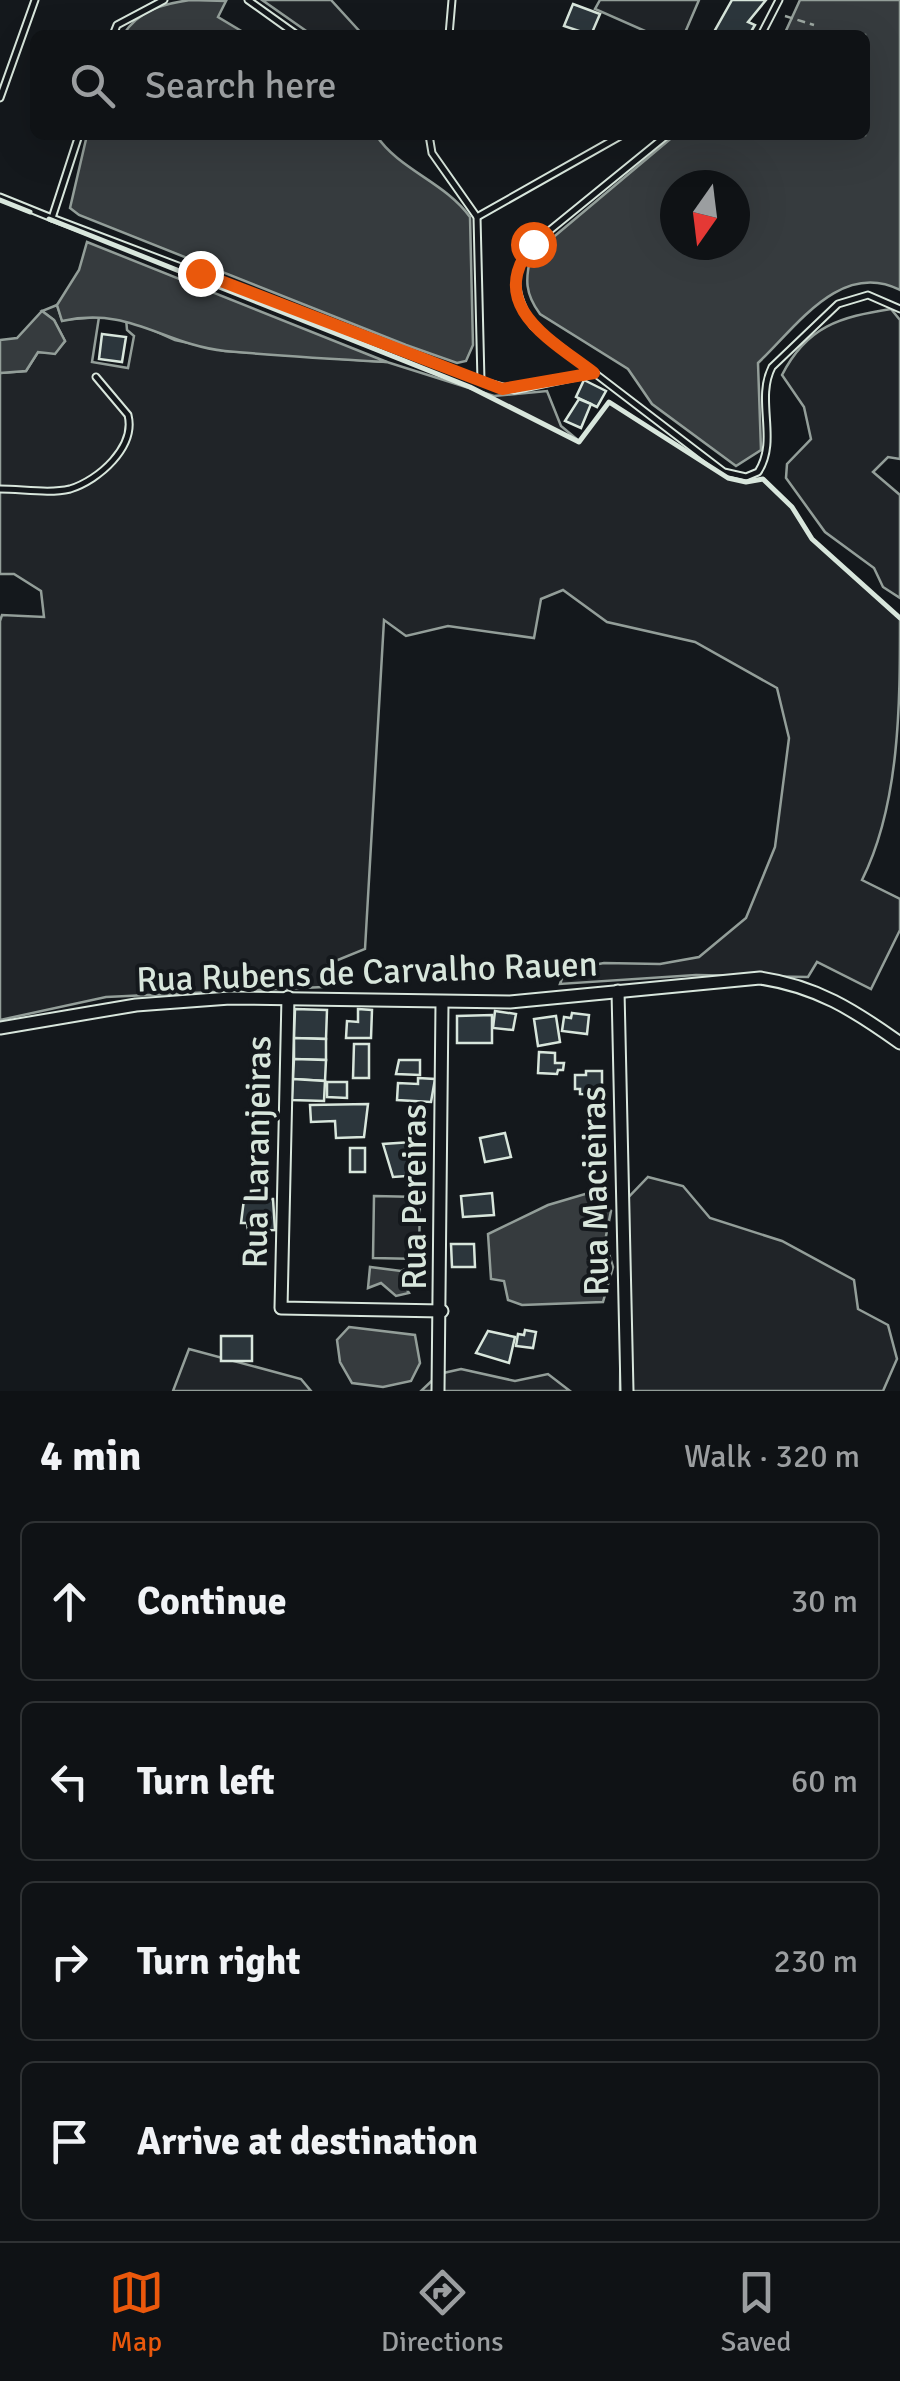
<!DOCTYPE html>
<html lang="en">
<head>
<meta charset="utf-8">
<style>
	:root { --surface:#0f1215; --page:#1d2022; --text:#f1f3f6; --muted:#9b9ea0; --line:#2f3234; --accent:#ea580c }
	body { margin:0; font-family:Signika,sans-serif; background:var(--page); color:var(--text) }
	.compass { position:absolute; left:660px; top:170px; width:90px; height:90px; border-radius:50%; background:var(--surface); box-shadow:0 10px 40px #0002; rotate:194deg }
	.stop { position:absolute; width:30px; height:30px; margin:-22px; border:8px solid #ea580c; border-radius:50%; background:#fff }
	.stop.end { background:#ea580c; border-color:#fff; box-shadow:0 2px 10px #0008 }
	.list { margin:0; padding:0; list-style:none }
	h2 { display:flex; justify-content:space-between; align-items:center; height:130px; margin:0; padding:0 40px; font-size:42px }
	h2 small { font-size:32px; font-weight:400; color:var(--muted) }
	.list li { display:grid; grid-template-columns:65px 1fr auto; gap:30px; align-items:center; box-sizing:border-box; height:160px; margin:0 20px 20px; padding:0 20px; border:2px solid var(--line); border-radius:15px }
	.list b { display:block; font-size:38px; white-space:nowrap }
	.list em { font-size:32px; font-style:normal; color:var(--muted) }
	.icon { flex:none; width:55px; height:55px; fill:none; stroke:currentColor; stroke-width:2; stroke-linecap:round; stroke-linejoin:round }
	.map { position:relative; flex:none; width:900px; height:1391px; overflow:hidden }
	.search { position:absolute; background:var(--surface); box-shadow:0 10px 40px #0002; left:30px; right:30px; top:30px; height:110px; display:flex; align-items:center; gap:25px; box-sizing:border-box; padding:0 35px; border-radius:15px; color:var(--muted); font-size:38px }
	.sheet { height:850px; background:var(--surface) }
	nav { display:flex; justify-content:space-around; align-items:center; box-sizing:border-box; height:140px; border-top:2px solid var(--line); background:var(--surface); font-size:28px; color:var(--muted) }
	nav a { display:grid; justify-items:center; gap:5px }
	nav .on { color:var(--accent) }
	.map>svg:first-child { display:block }
	.green { fill:#202428; stroke:#939e99; stroke-width:2.5 }
	.water { fill:#363b3e; stroke:#939e99; stroke-width:2.5; fill-rule:evenodd }
	.building { fill:#2c363c; stroke:#d8e6dc; stroke-width:2.5 }
	.lines { fill:none; stroke-linecap:round; stroke-linejoin:round }
	.service-casing { stroke:#d8e6dc; stroke-width:9 }
	.minor-casing { stroke:#d8e6dc; stroke-width:15 }
	.path { stroke:#9da8a2; stroke-width:2.5; stroke-dasharray:8 5; stroke-linecap:butt }
	.service { stroke:#14181c; stroke-width:5 }
	.minor { stroke:#14181c; stroke-width:11 }
	.wall { stroke:#d8e6dc; stroke-width:5 }
	.route { stroke:#ea580c; stroke-width:12 }
	.labels { text-anchor:middle; dominant-baseline:central; stroke-width:8; stroke-linejoin:round; paint-order:stroke }
	.street-label { font-size:35px; fill:#d8e6dc; stroke:#14181c }
</style>
</head>
<body>
<div class="map">
<svg width="900" height="1391" viewBox="0 0 900 1391">
	<rect width="100%" height="100%" fill="#14181c"/>
	<g class="green">
		<path d="M262 0H331L363 35H312Z"/>
		<path d="M600 0H699L684 35H654L595 9Z"/>
		<path d="M57 305 62 320 99 317 92 362 128 368 134 336 127 330 126 318 175 340 225 351 387 362 494 396 547 391 561 426 579 441 609 402 728 478 746 482 763 479 792 507 812 539 900 618C900 704 900 804 862 880L900 899V930L871 989 817 962 808 977 696 975 560 984 565 970 604 963 660 964 699 957 746 918 775 847 789 738 777 688 695 642 607 622 563 590 541 599 534 638 448 626 406 636 384 620 365 949 328 964 323 987 106 997 0 1020V621L2 615 44 617 41 591 14 574H0V373L26 371 38 352 55 353 65 341 54 320 42 311Z"/>
		<path d="M891 309 900 320V459L888 457 873 472 900 495V598L883 587 874 568 825 532 786 478 787 464 811 439 804 407 782 375C807 326 840 317 891 309Z"/>
		<path d="M648 1177 683 1186 710 1218 782 1241 854 1280 858 1309 888 1325 897 1359 883 1391H620L622 1204Z"/>
		<path d="M374 1196 420 1197 419 1259 373 1258Z"/>
		<path d="M189 1349 301 1379 311 1391H173Z"/>
		<path d="M461 1369 515 1381 548 1374 570 1391H421L439 1374Z"/>
	</g>
	<g class="water">
		<path d="M190 0 226 1 218 17 248 35H123C139 10 162 4 190 0Z"/>
		<path d="M800 0H900V290C841 260 797 326 758 363L761 450 736 466 652 404 628 369 540 314C525 294 525 279 531 256L675 135H865V35H784ZM675 185H735V245H675Z"/>
		<path d="M87 135H376C399 170 445 182 470 217L473 345 466 361 457 363 406 345 79 215 70 208Z"/>
		<path d="M87 242 387 362C333 359 279 356 225 351 162 344 130 306 62 321L57 305 79 270Z"/>
		<path d="M42 311 54 320 65 341 55 354 38 352 26 371 0 373V340L17 338Z"/>
		<path d="M585 1194 595 1196 611 1211 605 1241 613 1267 603 1302 522 1305 508 1300 504 1281 491 1279 488 1234 548 1205Z"/>
		<path d="M413 1265 415 1270 402 1282 409 1293 396 1296 381 1283 368 1288 370 1267 401 1271Z"/>
		<path d="M349 1327 415 1335 420 1363 411 1381 383 1387 352 1383 340 1362 337 1340Z"/>
	</g>
	<g class="building">
		<path d="M732 0H766L748 22 755 25 749 35 714 32Z"/>
		<path d="M573 4 600 14 591 35 564 26Z"/>
		<path d="M102 334 126 337 122 362 99 359Z"/>
		<path d="M584 380 606 391 597 407 576 397Z"/>
		<path d="M579 399 591 404 581 428 565 421Z"/>
		<path d="M295 1009 327 1010 326 1039 294 1038Z"/>
		<path d="M358 1009 372 1010 371 1038H346L347 1021 358 1022Z"/>
		<path d="M495 1011 516 1014 513 1030 493 1028Z"/>
		<path d="M572 1013 589 1015 587 1034 562 1031 564 1017 571 1018Z"/>
		<path d="M492 1015V1043H457V1016Z"/>
		<path d="M556 1016 560 1042 538 1046 534 1019Z"/>
		<path d="M294 1038 326 1039V1060L294 1059Z"/>
		<path d="M354 1044H369V1078H353Z"/>
		<path d="M539 1052 555 1053V1063H564L563 1070H558L557 1074 538 1073Z"/>
		<path d="M294 1059 326 1060 325 1081 293 1079Z"/>
		<path d="M399 1060H420V1075L396 1074Z"/>
		<path d="M586 1071H602V1095L580 1094V1089H575V1075H586Z"/>
		<path d="M418 1078 435 1079 431 1102 397 1100 398 1083 418 1084Z"/>
		<path d="M293 1079 325 1081 324 1101 292 1100Z"/>
		<path d="M327 1082H347V1098L327 1097Z"/>
		<path d="M368 1104 364 1137 336 1138 335 1121 311 1122 310 1105Z"/>
		<path d="M505 1133 511 1157 485 1162 480 1138Z"/>
		<path d="M412 1142 413 1147H418L415 1165H420L421 1175 393 1177 383 1144Z"/>
		<rect x="350" y="1148" width="15" height="24"/>
		<path d="M264 1190 265 1199H273L275 1230 248 1231 247 1223H241L244 1199H251V1191Z"/>
		<path d="M492 1193 494 1215 463 1217 461 1196Z"/>
		<path d="M451 1244H474L475 1267H452Z"/>
		<path d="M525 1330 536 1332 533 1348 516 1346 518 1334 524 1335Z"/>
		<path d="M488 1331 515 1337 509 1363 476 1353Z"/>
		<rect x="221" y="1336" width="31" height="25"/>
	</g>
	<g class="lines">
		<g class="service-casing">
			<g id="service">
				<path d="M248 0 297 35"/>
				<path d="M113 35 117 25 164 0"/>
				<path d="M449 35 452 0"/>
				<path d="M761 35 779 0"/>
				<path d="M0 98 35 0"/>
				<path d="M667 135 533 244C509 274 514 295 533 326L724 472 746 477 758 472C779 440 755 400 772 367L838 304 868 295 900 309"/>
				<path d="M0 197 52 218 79 135"/>
				<path d="M477 217 622 135"/>
				<path d="M52 218 481 381 477 217 432 153 429 135"/>
				<path d="M481 381 514 390 595 373"/>
				<path d="M0 489C22 489 49 494 70 489 99 480 136 447 128 415L96 377"/>
			</g>
		</g>
		<g class="minor-casing">
			<g id="minor">
				<path d="M618 991 627 1391"/>
				<path d="M288 997 281 1308 442 1311"/>
				<path d="M0 1028 136 1005 230 998 510 1002 760 978C816 986 854 1010 900 1043"/>
				<path d="M438 1391 442 1004"/>
			</g>
		</g>
		<path class="path" d="M785 16 814 25"/>
		<use href="#service" class="service"/>
		<use href="#minor" class="minor"/>
		<g class="wall">
			<path d="M0 200 30 212"/>
			<path d="M49 219 470 387 579 442 609 402 728 478 746 482 763 479 792 507 812 539 900 618"/>
		</g>
	</g>
	<g class="lines">
		<path class="route" d="M200 273 502 389 594 373C551 340 484 305 533 244"/>
	</g>
	<g class="labels">
		<g class="street-label">
			<text transform="translate(367 972) rotate(-2)">Rua Rubens de Carvalho Rauen</text>
			<text transform="translate(257 1152) rotate(-89)">Rua Laranjeiras</text>
			<text transform="translate(595 1191) rotate(-91)">Rua Macieiras</text>
			<text transform="translate(414 1197) rotate(-90)">Rua Pereiras</text>
		</g>
	</g>
</svg>
<svg class="compass" viewBox="-18 -18 36 36"><path d="M0-13l5 13h-10z" fill="#e53935"/><path d="M0 13l5-13h-10z" fill="#9b9ea0"/></svg>
<div class="stop" style="left:533px;top:244px"></div>
<div class="stop end" style="left:200px;top:273px"></div>
<div class="search"><svg class="icon" aria-label="search" viewBox="0 0 24 24"><circle cx="10" cy="10" r="6"/><path d="M15 15l6 6"/></svg>Search here</div>
</div>
<section class="sheet">
<h2>4 min<small>Walk · 320 m</small></h2>
<ul class="list">
<li><svg class="icon" aria-label="ahead" viewBox="0 0 24 24"><path d="M12 20V5M6 11l6-6 6 6"/></svg><div><b>Continue</b></div><em>30 m</em></li>
<li><svg class="icon" aria-label="left" viewBox="0 0 24 24"><path d="M17 20v-9H6M10 6l-5 5 5 5"/></svg><div><b>Turn left</b></div><em>60 m</em></li>
<li><svg class="icon" aria-label="right" viewBox="0 0 24 24"><path d="M7 20v-9h11M14 6l5 5-5 5"/></svg><div><b>Turn right</b></div><em>230 m</em></li>
<li><svg class="icon" aria-label="arrive" viewBox="0 0 24 24"><path d="M6 21V4h12l-3 4 3 4H6"/></svg><div><b>Arrive at destination</b></div></li>
</ul>
</section>
<nav>
<a class="on"><svg class="icon" aria-label="map" viewBox="0 0 24 24"><path d="M3 6l6-2 6 2 6-2v14l-6 2-6-2-6 2zM9 4v14M15 6v14"/></svg>Map</a>
<a><svg class="icon" aria-label="directions" viewBox="0 0 24 24"><path d="M12 3l9 9-9 9-9-9zM9 14v-3h6M13 9l2 2-2 2"/></svg>Directions</a>
<a><svg class="icon" aria-label="saved" viewBox="0 0 24 24"><path d="M7 4h10v16l-5-4-5 4z"/></svg>Saved</a>
</nav>
</body>
</html>
